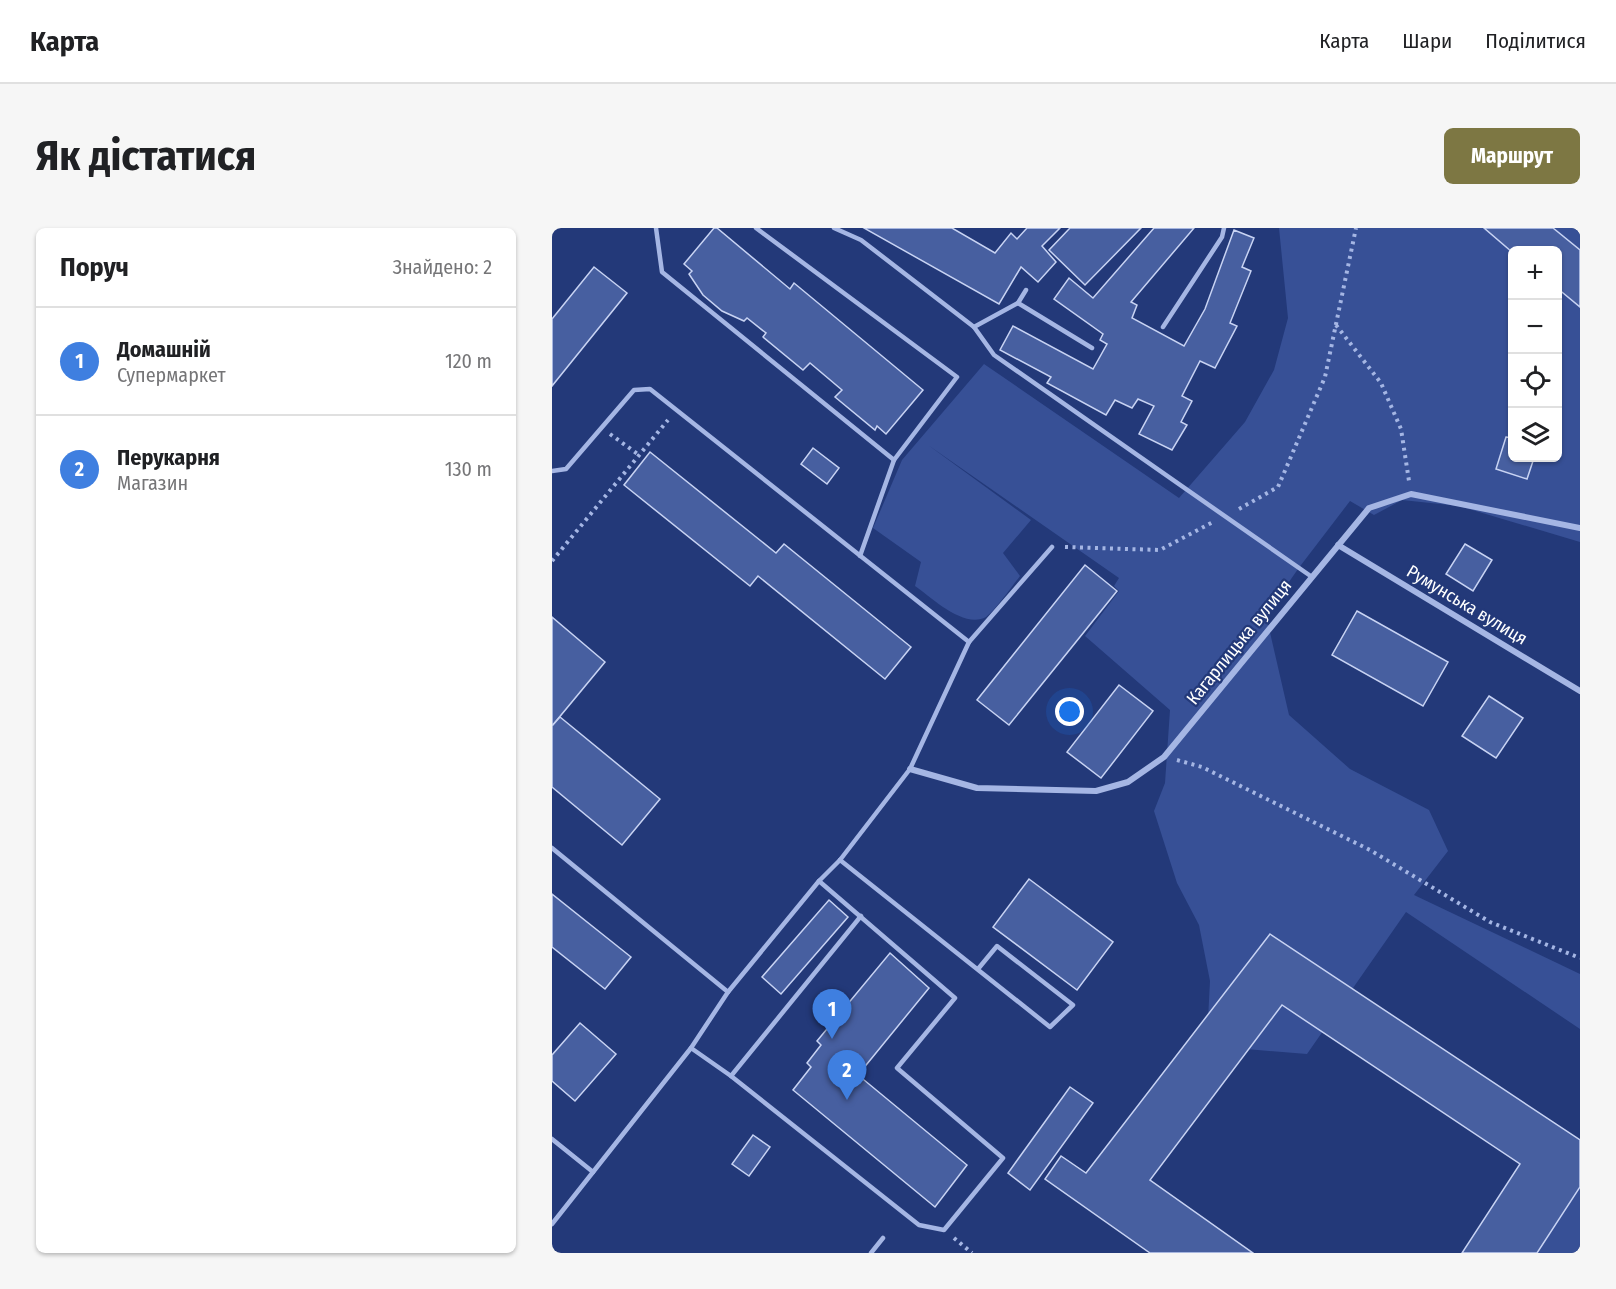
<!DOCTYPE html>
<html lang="uk">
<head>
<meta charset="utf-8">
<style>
	:root { --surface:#fff; --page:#f6f6f6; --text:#202124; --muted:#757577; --line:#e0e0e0; --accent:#7d7743 }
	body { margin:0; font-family:"Fira Sans Condensed",sans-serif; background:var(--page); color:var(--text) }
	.controls { position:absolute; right:18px; top:18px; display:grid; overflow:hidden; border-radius:9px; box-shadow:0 2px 4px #0004 }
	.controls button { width:54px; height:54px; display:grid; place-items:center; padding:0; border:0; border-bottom:2px solid var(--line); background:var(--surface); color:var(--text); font:30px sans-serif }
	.you { position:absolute; left:518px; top:484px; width:21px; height:21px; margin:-15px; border:4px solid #fff; border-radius:50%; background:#1a73e8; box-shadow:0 0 0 9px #1a73e833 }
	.badge { display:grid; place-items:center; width:39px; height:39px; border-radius:50%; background:var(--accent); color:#fff; font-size:20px; font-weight:700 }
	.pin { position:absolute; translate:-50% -50px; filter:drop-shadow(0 2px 3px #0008) }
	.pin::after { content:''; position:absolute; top:32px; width:21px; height:18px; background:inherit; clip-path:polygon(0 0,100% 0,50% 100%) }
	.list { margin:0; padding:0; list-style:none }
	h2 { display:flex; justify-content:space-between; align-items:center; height:78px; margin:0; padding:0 24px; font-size:26px }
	h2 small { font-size:20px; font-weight:400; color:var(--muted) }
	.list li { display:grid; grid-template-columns:39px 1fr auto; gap:18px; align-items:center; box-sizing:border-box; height:108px; padding:0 24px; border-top:2px solid var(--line) }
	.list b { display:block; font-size:22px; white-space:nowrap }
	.list p { margin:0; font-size:20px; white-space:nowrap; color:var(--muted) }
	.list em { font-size:20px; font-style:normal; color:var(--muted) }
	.icon { flex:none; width:33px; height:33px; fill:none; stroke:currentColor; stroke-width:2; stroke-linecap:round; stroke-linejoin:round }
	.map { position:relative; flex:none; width:1028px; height:1025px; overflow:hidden; border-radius:9px }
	header { display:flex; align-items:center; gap:36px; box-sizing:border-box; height:84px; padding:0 30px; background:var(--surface); border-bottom:2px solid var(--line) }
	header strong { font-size:28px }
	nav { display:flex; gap:33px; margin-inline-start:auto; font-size:21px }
	.intro { display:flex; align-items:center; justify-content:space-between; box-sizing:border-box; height:144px; padding:0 36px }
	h1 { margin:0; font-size:42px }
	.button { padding:15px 27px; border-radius:9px; background:var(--accent); color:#fff; font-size:21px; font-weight:700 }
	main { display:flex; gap:36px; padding:0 36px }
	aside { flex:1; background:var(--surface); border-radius:9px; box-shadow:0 2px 4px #0004 }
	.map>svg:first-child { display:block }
	.green { fill:#375096; fill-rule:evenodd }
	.building { fill:#475fa0; stroke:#c8d3f3; stroke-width:1.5 }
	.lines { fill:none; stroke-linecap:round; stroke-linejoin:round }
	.path { stroke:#a5b6e4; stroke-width:4; stroke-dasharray:3 4.5; stroke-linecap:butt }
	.service { stroke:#a5b6e4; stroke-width:4.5 }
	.minor { stroke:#a5b6e4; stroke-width:6 }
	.labels { text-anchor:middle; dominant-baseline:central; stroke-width:4.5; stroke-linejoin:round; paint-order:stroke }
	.street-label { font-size:18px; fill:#fff; stroke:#233979 }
</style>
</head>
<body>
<header>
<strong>Карта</strong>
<nav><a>Карта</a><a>Шари</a><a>Поділитися</a></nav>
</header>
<div class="intro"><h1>Як дістатися</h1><a class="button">Маршрут</a></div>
<main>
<aside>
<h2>Поруч<small>Знайдено: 2</small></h2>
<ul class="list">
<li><span class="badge" style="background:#3f7fe0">1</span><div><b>Домашній</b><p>Супермаркет</p></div><em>120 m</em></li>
<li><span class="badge" style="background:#3f7fe0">2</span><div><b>Перукарня</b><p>Магазин</p></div><em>130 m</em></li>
</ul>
</aside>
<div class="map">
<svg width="1028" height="1025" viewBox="0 0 1028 1025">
	<rect width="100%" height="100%" fill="#233979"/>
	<g class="green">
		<path d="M727 0H1028V314L907 278 850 272 822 287 798 273 746 341 714 387 737 487 798 541 877 582 896 623 862 667 1028 746V801L854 684 755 826 694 821 656 792 658 753 647 697 625 655 602 583 613 555 618 482 533 408 567 363 562 358 567 350 376 217 479 292 451 325 468 348C461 357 442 384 434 389 412 401 380 370 363 358L369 334 321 300 350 232 432 136 627 270 693 194 722 142 736 90ZM960 22H1005V230H960Z"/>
		<path d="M1028 926V1025H981Z"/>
	</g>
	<g class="building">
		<path d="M162 0H165L238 61 242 55 371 162 334 206 325 198 323 202 283 169 290 162 258 135 251 142 211 109 214 105 195 90 192 93 170 83 151 67 137 46 140 43 132 36Z"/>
		<path d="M312 0H400L443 25 459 5 465 11 475 0H508L490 18 504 34 486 54 469 39 447 76Z"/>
		<path d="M518 0H589L533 57 497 22Z"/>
		<path d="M602 0H642L579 74 585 77 580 90 632 118 653 81 682 2 702 10 690 39 699 43 678 95 685 98 663 140 648 133 630 168 640 173 629 194 635 197 620 222 587 206 602 178 586 171 580 180 563 172 554 187 495 155 499 149 448 122 461 98 541 141 555 116 548 112 551 106 502 71 517 50 541 70Z"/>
		<path d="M932 0H1001L1028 22V79L1005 60V22L960 24Z"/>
		<path d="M42 39 75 65 0 158V91Z"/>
		<path d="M954 209 960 210V230H982L975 251 944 241Z"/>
		<path d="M261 220 287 240 275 256 249 236Z"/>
		<path d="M98 224 224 325 232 316 359 419 333 451 206 348 198 358 72 257Z"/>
		<path d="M913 316 940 332 921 363 894 346Z"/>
		<path d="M533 337 565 363 457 497 425 472Z"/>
		<path d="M805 383 896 434 871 478 780 427Z"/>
		<path d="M0 389 53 434 0 498Z"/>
		<path d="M567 457 601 483 549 550 515 524Z"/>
		<path d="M937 468 971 490 944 530 910 508Z"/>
		<path d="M8 489 108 571 70 617 0 559V498Z"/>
		<path d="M477 651 561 714 525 762 441 699Z"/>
		<path d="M0 666 79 729 53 761 0 719Z"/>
		<path d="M277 672 296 689 229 766 210 749Z"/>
		<path d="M718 706 1028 912V959L985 1025H910L968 936 730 777 598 952 701 1025H598L493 951 509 928 534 945Z"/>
		<path d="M338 725 377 760 306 847 415 937 383 979 241 862 259 839 255 835 269 817 265 813Z"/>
		<path d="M28 795 64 826 23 873 0 853V827Z"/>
		<path d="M518 859 541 875 478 962 456 945Z"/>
		<path d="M201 907 218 919 197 948 180 936Z"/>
	</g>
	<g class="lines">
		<g class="path">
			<path d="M784 97 829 155 849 201 857 253"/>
			<path d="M58 206 87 227"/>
			<path d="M687 281 726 259 773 149 804 0"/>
			<path d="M513 319 608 322 661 294"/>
			<path d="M0 333 116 192"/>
			<path d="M625 532 650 539 818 622 938 694 1028 730"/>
			<path d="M402 1010 420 1025"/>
		</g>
		<g class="service">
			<path d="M104 0 110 44 342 232 405 149 204 0"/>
			<path d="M282 0 309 12 422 99 442 127 760 349"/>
			<path d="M466 75 540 120"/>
			<path d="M422 99 466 75 474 62"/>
			<path d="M611 99 670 9 672 0"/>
			<path d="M0 243 14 241 82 162 98 161 417 414"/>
			<path d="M308 328 342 232"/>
			<path d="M0 620 176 764"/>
			<path d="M288 632 498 799 521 777 445 718 426 741"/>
			<path d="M139 820 179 848 367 997 392 1002 451 930 345 840 403 770 267 653"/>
			<path d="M179 848 309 688"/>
			<path d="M0 911 41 944"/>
			<path d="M0 996 139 820 176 764 267 653 288 632 358 541 417 414 500 319"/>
			<path d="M319 1025 331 1010"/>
		</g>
		<g class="minor">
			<path d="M786 317 1028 463"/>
			<path d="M358 541 425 560 544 563 576 554 612 529 817 280 859 266 1028 300"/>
		</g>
	</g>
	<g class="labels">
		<g class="street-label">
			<text transform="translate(915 377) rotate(31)">Румунська вулиця</text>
			<text transform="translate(687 414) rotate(-51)">Кагарлицька вулиця</text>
		</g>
	</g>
</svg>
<div class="controls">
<button>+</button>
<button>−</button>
<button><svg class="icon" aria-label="locate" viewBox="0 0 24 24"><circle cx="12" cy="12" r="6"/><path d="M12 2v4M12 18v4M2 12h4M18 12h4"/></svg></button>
<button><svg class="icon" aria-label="layers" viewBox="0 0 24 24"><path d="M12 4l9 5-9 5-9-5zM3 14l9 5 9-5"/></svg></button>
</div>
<div class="you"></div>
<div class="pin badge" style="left:280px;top:811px;background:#3f7fe0">1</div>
<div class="pin badge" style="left:295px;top:872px;background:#3f7fe0">2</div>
</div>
</main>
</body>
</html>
